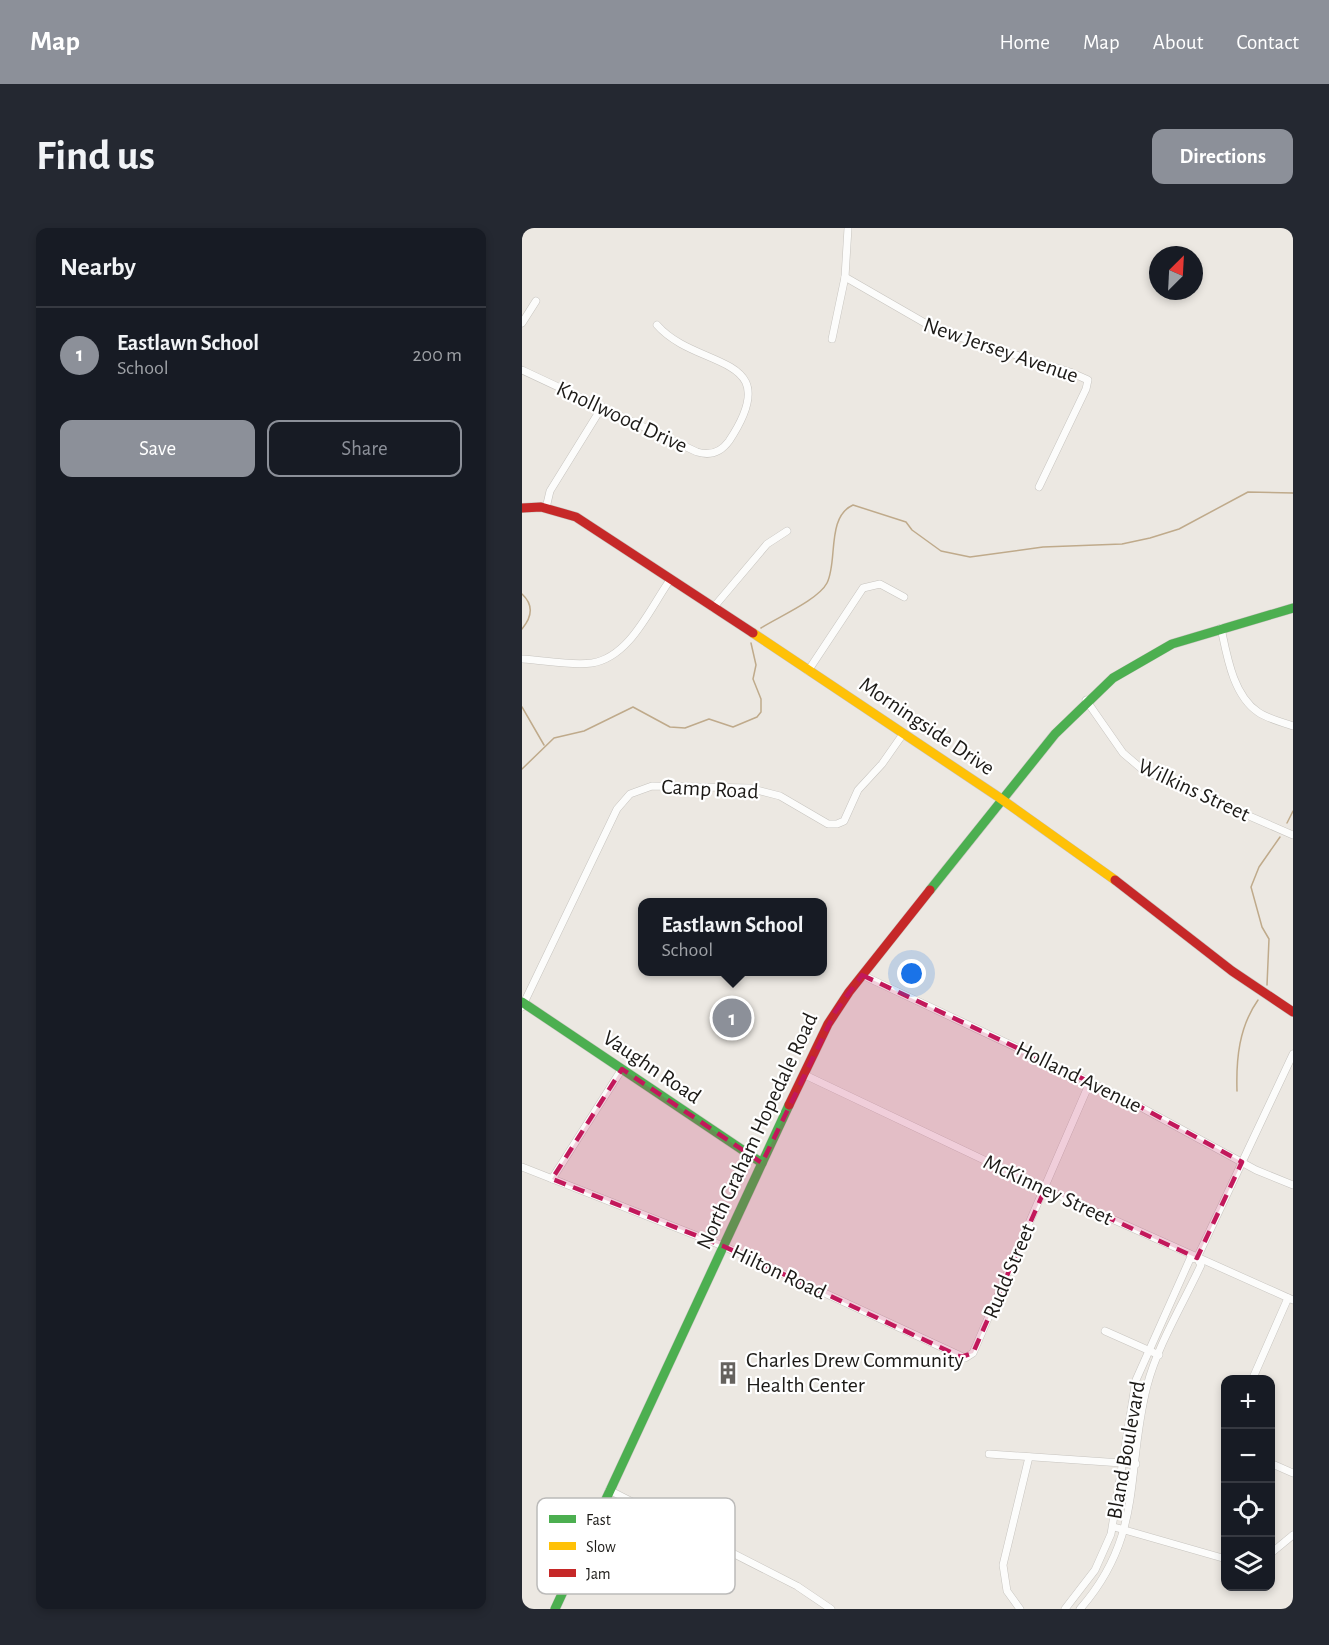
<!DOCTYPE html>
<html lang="en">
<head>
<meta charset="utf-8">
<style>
	:root { --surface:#171b24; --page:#242831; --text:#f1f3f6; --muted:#9ea1a6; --line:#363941; --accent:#8c9099 }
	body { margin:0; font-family:"Alegreya Sans",sans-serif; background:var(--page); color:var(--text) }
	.controls { position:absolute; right:18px; bottom:18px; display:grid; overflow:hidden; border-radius:12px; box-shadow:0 3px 9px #0003 }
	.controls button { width:54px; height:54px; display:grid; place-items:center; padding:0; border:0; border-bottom:2px solid var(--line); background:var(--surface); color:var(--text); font:30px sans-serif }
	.compass { position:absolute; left:627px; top:18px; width:54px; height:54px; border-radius:50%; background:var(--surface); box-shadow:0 3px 9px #0003; rotate:24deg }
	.you { position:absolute; left:390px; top:746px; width:21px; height:21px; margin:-15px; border:4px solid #fff; border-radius:50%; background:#1a73e8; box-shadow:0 0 0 9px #1a73e833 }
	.badge { display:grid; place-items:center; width:39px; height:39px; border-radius:50%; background:var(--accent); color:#fff; font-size:20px; font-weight:700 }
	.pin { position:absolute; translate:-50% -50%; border:3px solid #fff; box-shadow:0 2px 6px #0006 }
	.popup { position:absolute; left:116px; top:670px; width:189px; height:78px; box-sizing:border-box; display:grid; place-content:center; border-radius:12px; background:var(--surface); filter:drop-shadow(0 2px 4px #0005); font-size:20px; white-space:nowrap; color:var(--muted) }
	.popup b { font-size:22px; color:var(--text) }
	.popup::after { content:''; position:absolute; left:50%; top:100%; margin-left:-12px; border:12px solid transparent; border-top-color:var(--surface) }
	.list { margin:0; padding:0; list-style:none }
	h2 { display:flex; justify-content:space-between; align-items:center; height:78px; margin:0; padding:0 24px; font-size:26px }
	h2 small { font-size:20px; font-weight:400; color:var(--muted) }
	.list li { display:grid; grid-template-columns:39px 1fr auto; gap:18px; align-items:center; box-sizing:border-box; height:96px; padding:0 24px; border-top:2px solid var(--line) }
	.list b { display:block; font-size:22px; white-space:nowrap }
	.list p { margin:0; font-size:20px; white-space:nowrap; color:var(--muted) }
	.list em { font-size:20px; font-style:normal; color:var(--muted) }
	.actions { display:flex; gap:12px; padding:18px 24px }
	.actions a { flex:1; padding:14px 0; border:2px solid var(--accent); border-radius:12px; text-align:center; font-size:21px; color:var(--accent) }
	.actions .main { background:var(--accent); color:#fff }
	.icon { flex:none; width:33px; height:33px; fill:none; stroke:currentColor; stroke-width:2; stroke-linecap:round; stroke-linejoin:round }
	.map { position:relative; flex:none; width:771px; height:1381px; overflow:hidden; border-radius:12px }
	header { display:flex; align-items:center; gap:36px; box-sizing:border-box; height:84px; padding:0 30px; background:var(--accent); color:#fff }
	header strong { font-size:28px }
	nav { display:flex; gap:33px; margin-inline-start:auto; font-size:21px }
	.intro { display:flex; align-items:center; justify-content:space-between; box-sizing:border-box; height:144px; padding:0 36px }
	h1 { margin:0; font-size:42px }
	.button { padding:15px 27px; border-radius:12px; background:var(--accent); color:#fff; font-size:21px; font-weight:700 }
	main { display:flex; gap:36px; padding:0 36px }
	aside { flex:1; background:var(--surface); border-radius:12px; box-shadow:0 3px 9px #0003 }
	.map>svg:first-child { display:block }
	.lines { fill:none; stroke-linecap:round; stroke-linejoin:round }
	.stream { stroke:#bfaa8b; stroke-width:1.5 }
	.street-casing { stroke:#c7c4bf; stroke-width:8 }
	.fast-casing { stroke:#c7c4bf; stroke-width:10 }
	.slow-casing { stroke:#c7c4bf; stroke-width:10 }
	.jam-casing { stroke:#c7c4bf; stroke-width:10 }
	.street { stroke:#fcfcfb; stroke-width:7 }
	.fast { stroke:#4caf50; stroke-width:9 }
	.slow { stroke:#ffc107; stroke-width:9 }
	.jam { stroke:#c62828; stroke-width:9 }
	.marked { fill:#c2185b; fill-opacity:0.2; stroke:#c2185b; stroke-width:4.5; stroke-dasharray:12 8; stroke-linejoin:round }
	.labels { text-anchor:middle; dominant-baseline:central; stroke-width:4.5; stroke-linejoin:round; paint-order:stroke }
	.street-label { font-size:22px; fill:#1c1a17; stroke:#fff }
	.poi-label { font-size:22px; fill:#1c1a17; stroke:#fff; text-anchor:start }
	.key { fill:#fff; stroke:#bbbab9; stroke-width:1.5 }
	.key-label { font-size:16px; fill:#1c1a17 }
</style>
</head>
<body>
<header>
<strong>Map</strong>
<nav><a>Home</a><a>Map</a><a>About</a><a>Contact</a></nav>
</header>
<div class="intro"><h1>Find us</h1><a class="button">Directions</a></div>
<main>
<aside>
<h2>Nearby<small></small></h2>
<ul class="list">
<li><span class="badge">1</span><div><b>Eastlawn School</b><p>School</p></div><em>200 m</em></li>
</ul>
<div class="actions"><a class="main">Save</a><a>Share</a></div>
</aside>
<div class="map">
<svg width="771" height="1381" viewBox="0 0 771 1381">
	<rect width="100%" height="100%" fill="#ece8e2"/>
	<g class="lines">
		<g class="stream">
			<path d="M0 366C12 377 10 389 0 401"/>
			<path d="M239 400C256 389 296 372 305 355 316 334 304 289 331 277L384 294 390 302 419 323 448 329 521 319 600 316 628 310 657 301 726 264 771 265"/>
			<path d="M0 479 22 517"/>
			<path d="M0 541 32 510 62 503 111 479 148 499 163 500 187 491 211 499 235 489 239 484V471L231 451 234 437 229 415"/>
			<path d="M765 595 771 583"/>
			<path d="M745 757 747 711 740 699 729 659 737 639 758 609"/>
			<path d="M715 863C714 831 717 799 736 772"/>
		</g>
		<g class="street-casing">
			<g id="street">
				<path d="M323 49 415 102 548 144 566 152 564 161 517 259"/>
				<path d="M0 95 14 73"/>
				<path d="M310 111 323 49 326 0"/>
				<path d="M0 142 175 224C188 228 199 224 207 213 266 124 175 143 135 97"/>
				<path d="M24 280 28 263 80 179"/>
				<path d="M191 380 245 316 265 303"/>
				<path d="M699 400C705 428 711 467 736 484 746 491 760 494 771 498"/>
				<path d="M0 431C22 432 48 438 70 435 108 429 128 380 148 352"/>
				<path d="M286 443 341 360 358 356 382 369"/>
				<path d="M564 472 601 525 621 542 771 607"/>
				<path d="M340 747 602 870 734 942 771 957"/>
				<path d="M0 779 95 581 108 566 130 558 227 560 258 568 306 596H315L322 593 336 562 360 536 381 506"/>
				<path d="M283 847 523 961 771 1072"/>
				<path d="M0 939 201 1018 443 1130 451 1125 568 854"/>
				<path d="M30 951 100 841"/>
				<path d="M583 1103 637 1127"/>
				<path d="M730 1152 766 1070"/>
				<path d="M467 1226 614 1236"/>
				<path d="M748 1235 771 1245"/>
				<path d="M87 1262 275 1358 309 1381"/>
				<path d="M592 1299 704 1331"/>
				<path d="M748 1326 771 1307"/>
				<path d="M498 1381 485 1363 481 1337 507 1229"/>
				<path d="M543 1381 573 1342 589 1306 614 1152 668 1031 675 1030"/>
				<path d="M558 1381C623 1307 603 1243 625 1158 636 1116 661 1076 679 1037L675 1030 771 826"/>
			</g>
		</g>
		<g class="fast-casing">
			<g id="fast">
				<path d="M408 662 533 506 591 450 650 416 771 380"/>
				<path d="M0 774 240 935"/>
				<path d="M33 1381 267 877"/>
			</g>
		</g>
		<g class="slow-casing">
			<path id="slow" d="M231 405 475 568 593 652"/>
		</g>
		<g class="jam-casing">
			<g id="jam">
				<path d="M0 280 19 279 54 289 231 405"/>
				<path d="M593 652 710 743 771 784"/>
				<path d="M267 877 306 796 327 764 408 662"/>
			</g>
		</g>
		<use href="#street" class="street"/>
		<use href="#fast" class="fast"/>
		<use href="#slow" class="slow"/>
		<use href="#jam" class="jam"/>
	</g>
	<path class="marked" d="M340 747 602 870 720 934 675 1030 523 961 451 1125 439 1129 201 1018 30 951 100 841 240 935 313 784Z"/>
	<defs>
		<g id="building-bare" transform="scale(1.8)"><path d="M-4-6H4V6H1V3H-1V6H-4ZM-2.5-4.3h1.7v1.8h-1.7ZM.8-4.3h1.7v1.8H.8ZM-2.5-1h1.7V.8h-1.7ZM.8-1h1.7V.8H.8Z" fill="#65625e" stroke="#fff" stroke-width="2.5" paint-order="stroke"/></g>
	</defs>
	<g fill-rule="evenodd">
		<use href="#building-bare" x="206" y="1145"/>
	</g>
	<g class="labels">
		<g class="street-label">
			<text transform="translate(479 122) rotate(19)">New Jersey Avenue</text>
			<text transform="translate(100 189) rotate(25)">Knollwood Drive</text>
			<text transform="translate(405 498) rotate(34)">Morningside Drive</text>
			<text transform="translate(188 561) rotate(3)">Camp Road</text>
			<text transform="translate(672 562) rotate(25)">Wilkins Street</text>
			<text transform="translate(130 839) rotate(34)">Vaughn Road</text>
			<text transform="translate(557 849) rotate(26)">Holland Avenue</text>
			<text transform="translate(235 903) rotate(-65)">North Graham Hopedale Road</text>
			<text transform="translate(526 962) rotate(25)">McKinney Street</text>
			<text transform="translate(487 1043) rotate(-67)">Rudd Street</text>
			<text transform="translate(257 1044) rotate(25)">Hilton Road</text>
			<text transform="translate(604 1222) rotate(-80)">Bland Boulevard</text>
		</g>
		<g class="poi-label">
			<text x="224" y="1132">Charles Drew Community<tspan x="224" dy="25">Health Center</tspan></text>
		</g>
	</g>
	<rect x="15" y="1270" width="198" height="96" rx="9" class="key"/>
	<rect x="27" y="1287" width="27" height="8" fill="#4caf50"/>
	<rect x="27" y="1314" width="27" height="8" fill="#ffc107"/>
	<rect x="27" y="1341" width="27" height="8" fill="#c62828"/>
	<g class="key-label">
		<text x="64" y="1297">Fast</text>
		<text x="64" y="1324">Slow</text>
		<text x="64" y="1351">Jam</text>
	</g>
</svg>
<div class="controls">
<button>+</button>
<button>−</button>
<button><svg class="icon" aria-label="locate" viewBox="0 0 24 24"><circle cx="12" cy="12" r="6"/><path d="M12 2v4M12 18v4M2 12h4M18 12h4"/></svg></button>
<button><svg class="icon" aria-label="layers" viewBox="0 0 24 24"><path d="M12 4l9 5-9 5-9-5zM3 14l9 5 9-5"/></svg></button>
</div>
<svg class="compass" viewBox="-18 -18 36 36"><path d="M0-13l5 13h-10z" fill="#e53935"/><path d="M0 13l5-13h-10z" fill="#9ea1a6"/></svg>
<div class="you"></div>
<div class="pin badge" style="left:210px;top:790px">1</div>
<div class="popup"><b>Eastlawn School</b>School</div>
</div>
</main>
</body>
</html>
